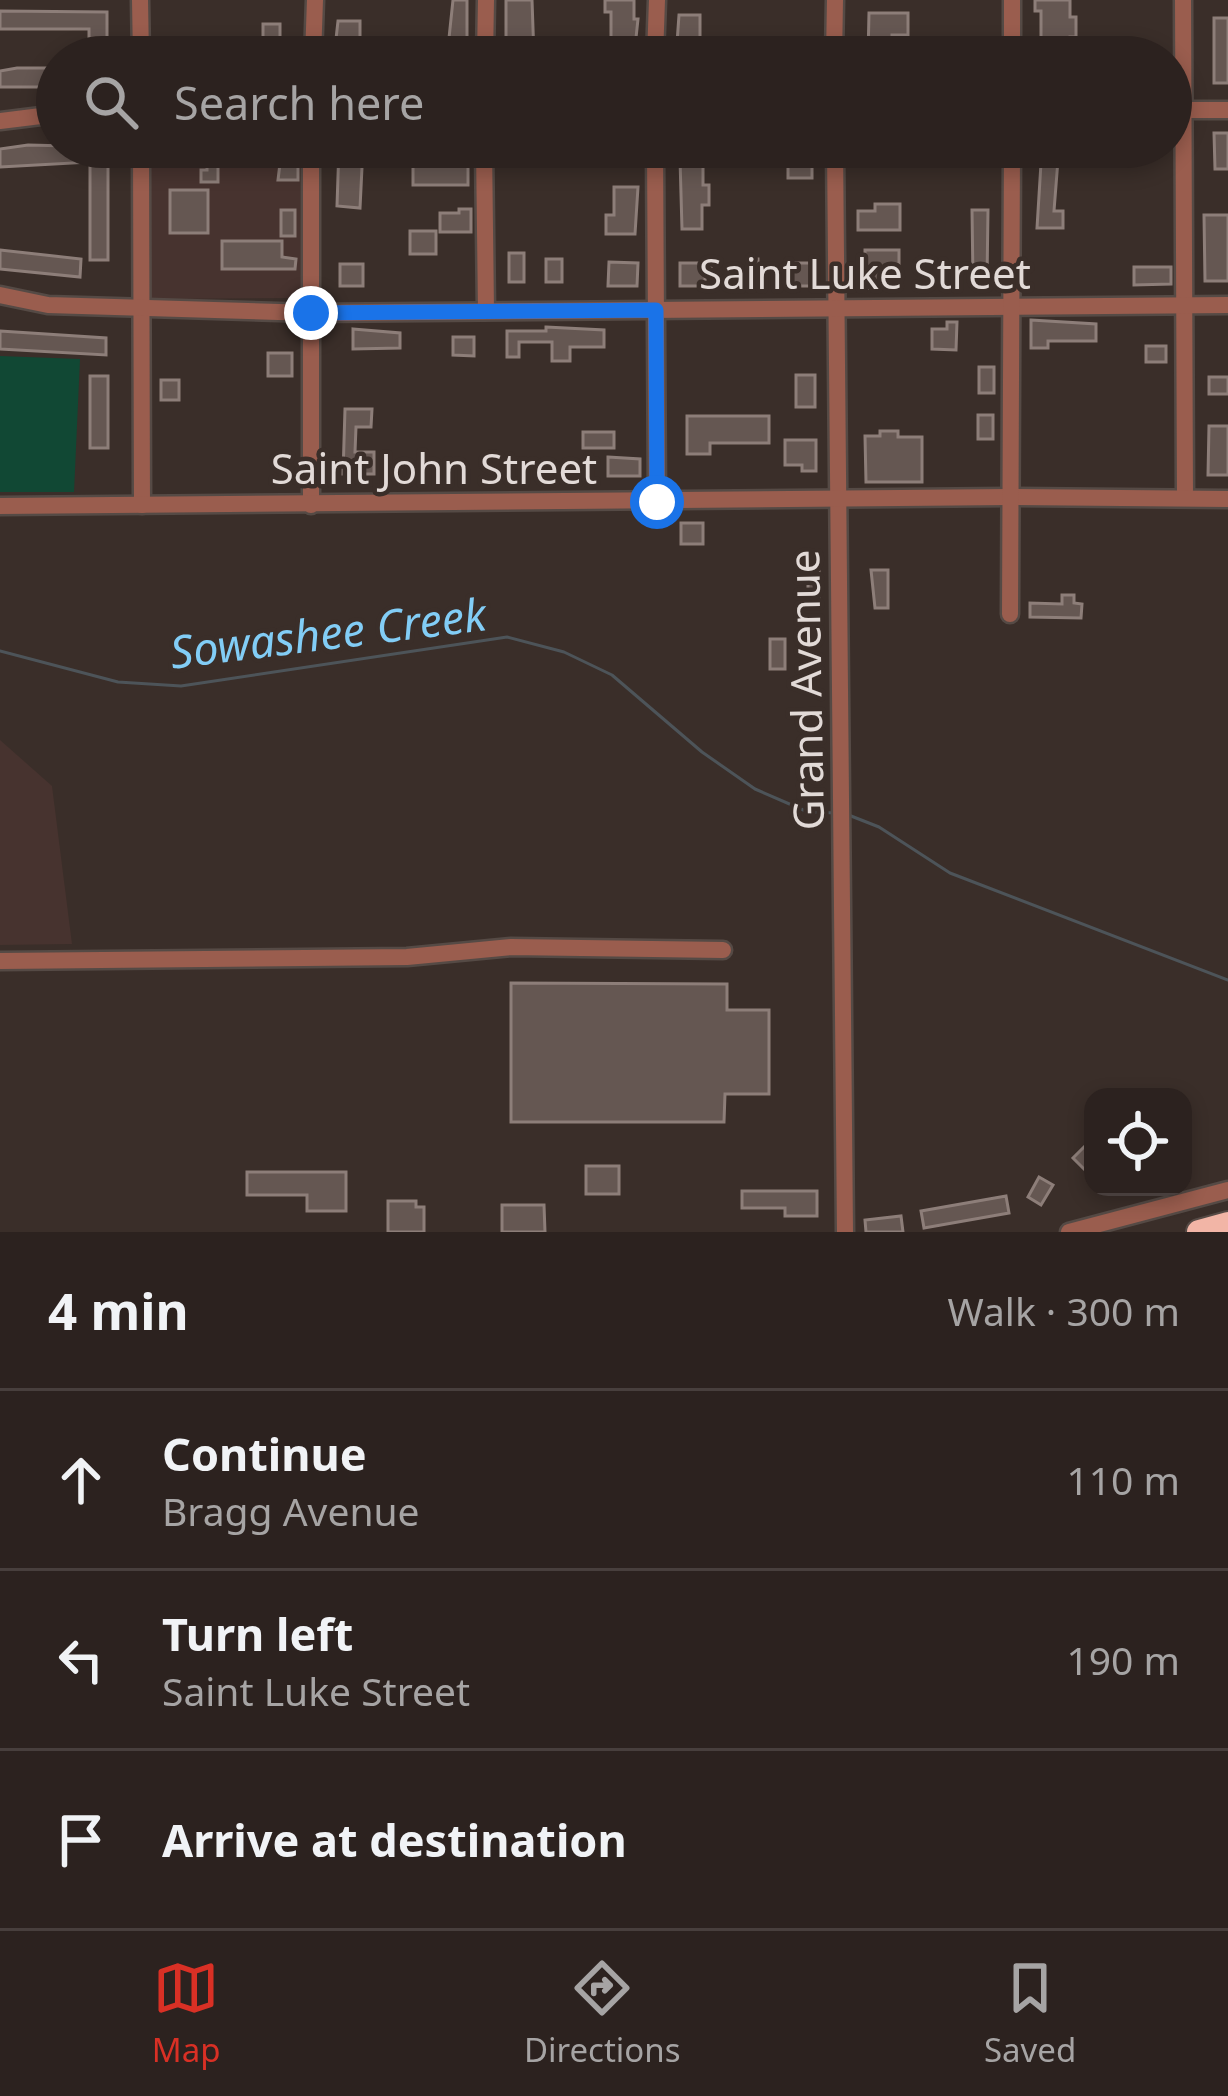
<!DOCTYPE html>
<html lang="en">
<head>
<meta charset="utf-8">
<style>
	:root { --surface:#2c221f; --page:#342a28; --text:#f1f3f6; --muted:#a6a4a4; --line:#483f3d; --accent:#d93025 }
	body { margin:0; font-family:"Noto Sans",sans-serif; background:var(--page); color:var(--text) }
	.controls { position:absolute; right:36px; bottom:36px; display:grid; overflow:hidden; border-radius:24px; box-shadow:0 6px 18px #0003 }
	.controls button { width:108px; height:108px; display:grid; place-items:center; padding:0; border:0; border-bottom:3px solid var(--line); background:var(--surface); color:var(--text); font:60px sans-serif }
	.stop { position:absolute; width:36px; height:36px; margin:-27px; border:9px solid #1a73e8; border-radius:50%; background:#fff }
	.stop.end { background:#1a73e8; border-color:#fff; box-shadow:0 3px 12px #0008 }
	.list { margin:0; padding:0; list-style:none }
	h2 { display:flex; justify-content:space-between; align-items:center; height:156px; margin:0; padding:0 48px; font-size:51px }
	h2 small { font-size:39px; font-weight:400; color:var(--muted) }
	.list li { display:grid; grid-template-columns:78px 1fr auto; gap:36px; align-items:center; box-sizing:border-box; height:180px; padding:0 48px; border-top:3px solid var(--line) }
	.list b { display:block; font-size:45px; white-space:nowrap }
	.list p { margin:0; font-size:39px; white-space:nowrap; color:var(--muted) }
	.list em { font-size:39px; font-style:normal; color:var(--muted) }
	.icon { flex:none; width:66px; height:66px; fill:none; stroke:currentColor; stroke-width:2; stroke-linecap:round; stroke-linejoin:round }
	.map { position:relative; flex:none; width:1228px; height:1232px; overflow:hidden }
	.search { position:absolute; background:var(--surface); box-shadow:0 6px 18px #0003; left:36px; right:36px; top:36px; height:132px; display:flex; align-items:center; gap:30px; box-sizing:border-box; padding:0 42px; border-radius:66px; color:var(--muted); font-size:45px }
	.sheet { height:696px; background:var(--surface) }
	nav { display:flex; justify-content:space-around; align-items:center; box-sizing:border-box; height:168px; border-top:3px solid var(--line); background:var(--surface); font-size:33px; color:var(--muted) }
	nav a { display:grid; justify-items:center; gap:6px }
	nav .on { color:var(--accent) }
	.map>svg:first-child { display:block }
	.education { fill:#47332f }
	.green { fill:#114834 }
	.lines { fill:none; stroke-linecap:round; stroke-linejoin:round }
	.stream { stroke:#4d5459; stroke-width:3 }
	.building { fill:#655752; stroke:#8d7e79; stroke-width:3 }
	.minor-casing { stroke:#554a45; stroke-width:21 }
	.highway-casing { stroke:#554a45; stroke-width:28 }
	.minor { stroke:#9a5d4e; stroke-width:16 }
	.highway { stroke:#f2b5a6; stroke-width:24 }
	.route { stroke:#1a73e8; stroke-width:15 }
	.labels { text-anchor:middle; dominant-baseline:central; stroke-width:9; stroke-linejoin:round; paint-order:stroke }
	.street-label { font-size:42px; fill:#e2dad7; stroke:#3a2e29 }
	.water-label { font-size:45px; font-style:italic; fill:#82cdf6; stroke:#3a2e29 }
</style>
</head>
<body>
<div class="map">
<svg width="1228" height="1232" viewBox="0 0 1228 1232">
	<rect width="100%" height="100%" fill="#3a2e29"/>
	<g class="education">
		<path d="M147 147H300L301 298 148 299Z"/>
		<path d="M0 740 52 786 72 944 0 945Z"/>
	</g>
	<path class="green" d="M0 356 80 359 74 492H0Z"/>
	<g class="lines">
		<g class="stream">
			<path d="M0 651 118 682 181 686 507 637 564 652 612 675 702 752 755 789 808 812 837 813"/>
			<path d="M846 814 879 827 950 873 1228 980"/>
		</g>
	</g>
	<g class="building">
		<path d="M453 0H467V57H447Z"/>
		<path d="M506 0H532L534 57H506Z"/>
		<path d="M605 0H634V19H638L634 57H602V42H611V12H605Z"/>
		<path d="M1035 0H1070V17H1076V37H1070V57H1034V38H1041V11H1035Z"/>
		<path d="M0 11 107 12V54H89V29H0Z"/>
		<path d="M869 13H908V35H892V57H868Z"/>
		<path d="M679 15H700V43H708V57H676Z"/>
		<rect x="1214" y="18" width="14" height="65"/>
		<path d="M338 21H360V40H354L355 57H334Z"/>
		<rect x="263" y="24" width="17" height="21"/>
		<rect x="972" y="44" width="23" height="13"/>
		<path d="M17 68H55V87H0V71Z"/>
		<path d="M1214 133H1228V169H1215Z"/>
		<path d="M28 145 108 147V260H90V162L0 167V149Z"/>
		<path d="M207 147H224V159H218V182H201V170H207Z"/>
		<path d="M282 147H298V180H278Z"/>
		<path d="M339 147H363L360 208 337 206Z"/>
		<path d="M1042 147H1059L1054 211H1063V228H1037Z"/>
		<rect x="788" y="155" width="24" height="23"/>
		<rect x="413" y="156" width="55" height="29"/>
		<path d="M680 159H703V185H709V205H702V229H682Z"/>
		<path d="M614 187H638L635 234H606V215H614Z"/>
		<rect x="170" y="190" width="38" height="43"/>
		<path d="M875 204H900V230H858V211H875Z"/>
		<path d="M459 209H471V232H440V213H459Z"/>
		<rect x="281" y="210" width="14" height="26"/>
		<path d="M972 210H988L987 280H973Z"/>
		<path d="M1204 215H1228V281H1205Z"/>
		<rect x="410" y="231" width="26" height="23"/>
		<path d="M222 241H282V257L296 259 295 269H222Z"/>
		<path d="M0 250 81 259 80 277 0 269Z"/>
		<rect x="865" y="250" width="34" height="38"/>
		<rect x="509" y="253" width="15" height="29"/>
		<rect x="546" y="259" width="16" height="23"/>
		<path d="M748 259H758V265H765V287H748Z"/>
		<path d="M609 262 638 263 637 286H608Z"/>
		<path d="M680 263H711V272H705V286H680Z"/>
		<rect x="788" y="263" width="24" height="23"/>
		<rect x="340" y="264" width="23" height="22"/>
		<path d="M1134 267H1171V284L1134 285Z"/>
		<path d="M1031 320 1096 324V341H1048V348H1031Z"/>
		<path d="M947 322H957L956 350 932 349V329H947Z"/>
		<path d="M546 327 604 330V347H570V361H552V342H519V357H507V331H546Z"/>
		<path d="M353 329 400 333V348L353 349Z"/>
		<path d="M0 331 106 338V355L0 349Z"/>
		<path d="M453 337H474V356L453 355Z"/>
		<rect x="1146" y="346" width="20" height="16"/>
		<rect x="268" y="353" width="24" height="23"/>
		<rect x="979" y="367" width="15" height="26"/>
		<rect x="796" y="375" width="19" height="32"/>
		<rect x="90" y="376" width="18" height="72"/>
		<rect x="1209" y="377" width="19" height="17"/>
		<rect x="161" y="380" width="18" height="20"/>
		<path d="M345 409H372L371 427H356L355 452H374V474H343Z"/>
		<rect x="978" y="415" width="15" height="24"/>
		<path d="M687 416H769V443H710V454H687Z"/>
		<path d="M1209 426H1228V475H1208Z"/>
		<path d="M880 431H898V437H922V482H866L865 436H880Z"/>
		<rect x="583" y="432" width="31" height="16"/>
		<path d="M785 440H816V471H802V465H785Z"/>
		<path d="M608 457 640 459V476H608Z"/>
		<rect x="681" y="523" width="22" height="21"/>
		<rect x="808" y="556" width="11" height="43"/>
		<path d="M871 570H888V608H875Z"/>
		<path d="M1062 595H1074V603L1082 604 1081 618 1030 617V603L1062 604Z"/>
		<rect x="770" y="639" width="15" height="30"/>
		<path d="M511 983 727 984V1010H769V1094H725L724 1122H511Z"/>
		<path d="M1093 1138V1178L1073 1158Z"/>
		<rect x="586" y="1166" width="33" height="28"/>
		<path d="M247 1172H346V1211H307V1195H247Z"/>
		<path d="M1039 1177 1053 1185 1041 1205 1028 1197Z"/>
		<path d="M742 1191H817V1216H785V1208H742Z"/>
		<path d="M1006 1196 1009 1213 924 1228 921 1211Z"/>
		<path d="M388 1201H416V1207H424V1232H388Z"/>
		<path d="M502 1205H544L545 1232H502Z"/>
		<path d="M901 1216 903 1232H866L865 1220Z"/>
	</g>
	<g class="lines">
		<g class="minor-casing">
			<g id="minor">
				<path d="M140 0 141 57"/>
				<path d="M1183 0 1185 497"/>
				<path d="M313 57 315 0"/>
				<path d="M485 57 486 0"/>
				<path d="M655 57 657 0"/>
				<path d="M834 57 835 0"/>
				<path d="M1012 57V0"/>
				<path d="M1175 110H1228"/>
				<path d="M0 121 57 114"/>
				<path d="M141 147 142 505"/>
				<path d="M311 147V505"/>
				<path d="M484 147 486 311"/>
				<path d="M655 147 657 502"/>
				<path d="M835 147 845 1232"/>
				<path d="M0 295 48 305 311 313 1228 305"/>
				<path d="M0 506 1009 497 1228 499"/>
				<path d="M1010 614 1012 147"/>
				<path d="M0 961 407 957 511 947 723 950"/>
				<path d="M1069 1232 1228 1190"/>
			</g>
		</g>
		<g class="highway-casing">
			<path id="highway" d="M1199 1232 1228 1224"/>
		</g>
		<use href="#minor" class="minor"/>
		<use href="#highway" class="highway"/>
	</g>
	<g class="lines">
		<path class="route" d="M311 313 656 310 657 502"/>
	</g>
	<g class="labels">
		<g class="street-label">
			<text x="865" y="272">Saint Luke Street</text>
			<text x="434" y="467">Saint John Street</text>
			<text transform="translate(805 690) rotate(-91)">Grand Avenue</text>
		</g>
		<g class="water-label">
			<text transform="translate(328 632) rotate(-7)">Sowashee Creek</text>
		</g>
	</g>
</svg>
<div class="controls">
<button><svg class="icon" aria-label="locate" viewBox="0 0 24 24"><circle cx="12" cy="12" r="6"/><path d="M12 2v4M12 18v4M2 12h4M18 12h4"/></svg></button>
</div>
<div class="stop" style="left:657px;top:502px"></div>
<div class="stop end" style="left:311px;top:313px"></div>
<div class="search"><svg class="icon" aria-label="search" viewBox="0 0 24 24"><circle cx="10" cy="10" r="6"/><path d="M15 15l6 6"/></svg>Search here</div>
</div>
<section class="sheet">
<h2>4 min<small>Walk · 300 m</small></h2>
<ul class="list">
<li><svg class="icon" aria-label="ahead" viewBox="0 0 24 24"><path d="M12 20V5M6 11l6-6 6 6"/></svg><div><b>Continue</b><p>Bragg Avenue</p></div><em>110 m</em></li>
<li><svg class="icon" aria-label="left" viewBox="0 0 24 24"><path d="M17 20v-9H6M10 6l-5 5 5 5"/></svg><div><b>Turn left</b><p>Saint Luke Street</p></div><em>190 m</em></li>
<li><svg class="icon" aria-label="arrive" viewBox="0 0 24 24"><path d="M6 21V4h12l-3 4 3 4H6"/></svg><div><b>Arrive at destination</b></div></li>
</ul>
</section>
<nav>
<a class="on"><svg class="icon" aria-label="map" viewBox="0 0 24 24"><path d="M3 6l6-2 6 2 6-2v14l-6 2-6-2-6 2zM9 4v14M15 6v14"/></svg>Map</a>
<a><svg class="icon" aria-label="directions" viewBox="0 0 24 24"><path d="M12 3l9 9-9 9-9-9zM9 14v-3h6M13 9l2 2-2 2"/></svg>Directions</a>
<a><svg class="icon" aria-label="saved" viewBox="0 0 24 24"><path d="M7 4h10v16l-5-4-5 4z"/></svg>Saved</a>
</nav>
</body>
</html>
